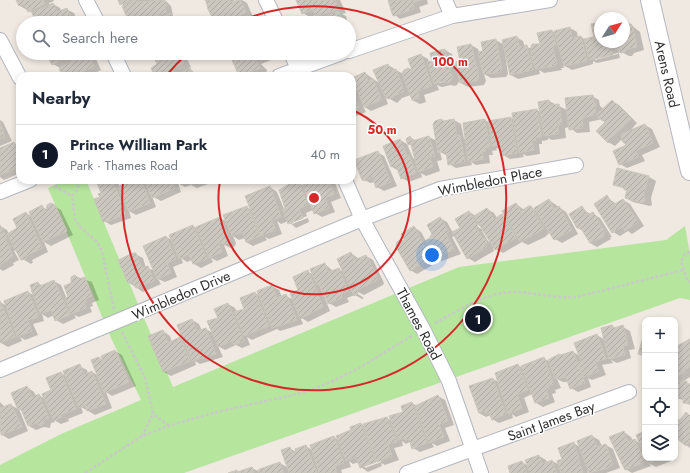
<!DOCTYPE html>
<html lang="en">
<head>
<meta charset="utf-8">
<style>
	:root { --surface:#fff; --page:#f6f6f7; --text:#1f2937; --muted:#747a83; --line:#e0e1e3; --accent:#111827 }
	body { margin:0; font-family:Jost,sans-serif; background:var(--page); color:var(--text) }
	.controls { position:absolute; right:12px; bottom:12px; display:grid; overflow:hidden; border-radius:8px; box-shadow:0 2px 6px #0003 }
	.controls button { width:36px; height:36px; display:grid; place-items:center; padding:0; border:0; border-bottom:1px solid var(--line); background:var(--surface); color:var(--text); font:20px sans-serif }
	.compass { position:absolute; left:594px; top:12px; width:36px; height:36px; border-radius:50%; background:var(--surface); box-shadow:0 2px 6px #0003; rotate:53deg }
	.you { position:absolute; left:432px; top:255px; width:14px; height:14px; margin:-10px; border:3px solid #fff; border-radius:50%; background:#1a73e8; box-shadow:0 0 0 6px #1a73e833 }
	.badge { display:grid; place-items:center; width:26px; height:26px; border-radius:50%; background:var(--accent); color:#fff; font-size:13px; font-weight:700 }
	.pin { position:absolute; translate:-50% -50%; border:2px solid #fff; box-shadow:0 1px 4px #0006 }
	.list { margin:0; padding:0; list-style:none }
	h2 { display:flex; justify-content:space-between; align-items:center; height:52px; margin:0; padding:0 16px; font-size:17px }
	h2 small { font-size:13px; font-weight:400; color:var(--muted) }
	.list li { display:grid; grid-template-columns:26px 1fr auto; gap:12px; align-items:center; box-sizing:border-box; height:60px; padding:0 16px; border-top:1px solid var(--line) }
	.list b { display:block; font-size:15px; white-space:nowrap }
	.list p { margin:0; font-size:13px; white-space:nowrap; color:var(--muted) }
	.list em { font-size:13px; font-style:normal; color:var(--muted) }
	.icon { flex:none; width:22px; height:22px; fill:none; stroke:currentColor; stroke-width:2; stroke-linecap:round; stroke-linejoin:round }
	.map { position:relative; flex:none; width:690px; height:473px; overflow:hidden }
	.search { position:absolute; background:var(--surface); box-shadow:0 2px 6px #0003; left:16px; top:16px; width:340px; height:44px; display:flex; align-items:center; gap:10px; box-sizing:border-box; padding:0 14px; border-radius:22px; color:var(--muted); font-size:15px }
	.panel { position:absolute; background:var(--surface); box-shadow:0 2px 6px #0003; left:16px; top:72px; width:340px; height:112px; border-radius:12px }
	.map>svg:first-child { display:block }
	.grass { fill:#b6e59e }
	.shadow { fill:#0003; fill-rule:evenodd }
	.building { fill:url(#building-hatch); stroke:#cbc5ba }
	.lines { fill:none; stroke-linecap:round; stroke-linejoin:round }
	.minor-casing { stroke:#b4b7c1; stroke-width:16 }
	.tertiary-casing { stroke:#b4b7c1; stroke-width:20 }
	.path { stroke:#c9c9c9; stroke-width:2.5; stroke-dasharray:3 2; stroke-linecap:butt }
	.minor { stroke:#fff; stroke-width:14 }
	.tertiary { stroke:#fff; stroke-width:18 }
	.ring { fill:none; stroke:#d62828; stroke-width:2 }
	.labels { text-anchor:middle; dominant-baseline:central; stroke-width:3; stroke-linejoin:round; paint-order:stroke }
	.street-label { font-size:14px; fill:#2e2e2e; stroke:#fff }
	.centre { fill:#d62828; stroke:#fff; stroke-width:2 }
	.ring-label { font-size:12px; text-anchor:middle; font-weight:bold; fill:#d62828; stroke:#fff; stroke-width:3; stroke-linejoin:round; paint-order:stroke }
</style>
</head>
<body>
<div class="map">
<svg width="690" height="473" viewBox="0 0 690 473">
	<defs>
		<pattern id="building-hatch" width="6" height="6" patternUnits="userSpaceOnUse"><rect width="6" height="6" fill="#cbc7bf"/><path d="M-1 1l2-2M0 6l6-6M5 7l2-2" fill="none" stroke="#afaba4"/></pattern>
	</defs>
	<rect width="100%" height="100%" fill="#efe9e1"/>
	<path class="grass" d="M66 180H86L173 387 459 267 666 240 685 226 690 254V300L680 298 184 473H0V465L61 434 141 400 111 338 48 188Z"/>
	<g class="shadow">
		<path d="M17 0H53L54 1 49 3 50 5 53 4 60 8 61 11 66 9 74 13 78 23H31L30 20 36 17 34 14 20 6Z"/>
		<path d="M119 0H165L171 6 173 16 181 23H133L130 21 124 6Z"/>
		<path d="M204 0H234V1L242 0 247 3 253 17 252 18 257 23H216L208 2Z"/>
		<path d="M297 0H340L346 13 342 14 346 16 348 23H309L321 19 316 15 310 17 303 13Z"/>
		<path d="M389 0H427L428 4 419 7 421 12 419 13 400 19 391 12Z"/>
		<path d="M624 19 640 32 644 50 634 53 632 56H629L618 50 620 58 597 63 593 61V64L572 70 563 65 564 68H561L562 70 544 73 539 70 540 74 518 79 511 75 506 54H505L508 74 506 77 491 78 484 74 486 81 484 85 468 87 461 83 460 80 457 85 454 86 451 85 442 87 437 85 439 90 424 95 426 102 420 104 412 100 411 95 402 98 397 103 385 96 388 104 371 111 363 106 366 112 352 118V83L356 86 365 73 382 85 388 65 403 74 413 72 421 55 428 59 429 62 434 61 445 50 452 54 454 63 461 62 471 45 478 49 479 52 484 51 496 40 504 45 516 37 523 41 525 47 531 48 541 45 552 31 556 33 570 28 577 32 578 38 581 37 586 40 595 38 600 23V42H624ZM618 53V54L595 60V58ZM439 81H448L439 83Z"/>
		<path d="M349 23 354 29 352 32 354 37 349 39Z"/>
		<path d="M47 53H84L85 54 88 53 95 57 101 70 89 76H58L63 74 60 68 53 64Z"/>
		<path d="M159 53H184L191 67 189 68 198 76H156Z"/>
		<path d="M233 53H271L274 59 261 64 267 70 266 73 258 76H240L231 54Z"/>
		<path d="M592 96 599 100 600 106 604 109 612 101 619 105 637 123 629 132 645 125 652 129 660 147 642 155 645 161 627 168 620 164 628 146 622 139 615 146 608 142 606 122 602 119 589 122 590 132 577 133 569 127 565 128 566 138 552 140 548 138V140L542 141V144H539L540 154 527 156 523 154 524 157 510 159 503 155 502 149 496 148 497 150 492 151 493 155H489L490 163 476 165 471 162 472 165 456 168 449 164 448 156 440 152 442 160 437 161 440 171 426 176 421 173 422 177 409 182 402 178 399 171 392 167 385 146 400 140 407 144 413 158 416 160 413 146 409 144 407 138 410 137 416 141 429 137 437 141 435 122 454 120 461 124 464 139 466 140 485 120 488 122 511 118 515 120 537 110 541 112 549 101 567 110Z"/>
		<path d="M0 120 3 122 12 141 0 146Z"/>
		<path d="M14 143 20 146V173L4 180 0 177V148Z"/>
		<path d="M377 152 384 156 397 186 384 191 377 187 375 182 370 183 363 179Z"/>
		<path d="M618 170 649 177 656 181 651 198 652 205 650 206 633 202 626 198 628 191 615 184Z"/>
		<path d="M108 180H114L118 183 120 187 128 184 126 180H210L211 183 197 188 191 185 185 187 178 183 181 192 161 201 152 196 156 207 136 215 129 211 131 218 111 225 104 221 95 202V200L101 198Z"/>
		<path d="M303 180H334L341 198 331 202 335 212 322 217 315 213 313 210 306 213 307 216 292 222V224L308 218 309 222 296 228 288 221 281 224 277 221 282 234 269 239 265 237 267 240 253 246 246 242 245 238 239 240 233 236 236 243 235 246 231 248 224 245 228 256 217 261 211 258 213 262 201 268 194 264 192 260 187 262 181 258 183 263 173 267 177 277 165 282 158 279 161 284 143 292 128 282 135 254 143 258 146 268 154 270 166 237 172 240 193 226 196 228 220 218 226 221 247 207 252 211 270 187 277 192 284 209 287 208V186L299 183 305 187Z"/>
		<path d="M607 197 616 204 623 200 630 204 644 226 632 234 628 231 620 236 613 232Z"/>
		<path d="M549 200 566 212 578 234 562 243 555 239 550 232 545 237 528 245 522 242 503 253 496 249 484 230 482 231 488 241 492 244 494 251 475 262 468 258 455 236 452 237 461 254 442 261 434 256 438 262 417 274 410 270 407 243 414 227 421 232 426 241 433 238 440 218 447 222 453 233 461 229 469 212 476 216 487 209 494 213 497 218 502 216 508 219 516 204 523 209 531 207 537 211ZM474 222 483 228V230L473 224Z"/>
		<path d="M47 206H54L61 210 73 235 51 246 44 242 48 252 32 260 33 262 31 264 21 258 16 250 14 251 19 260 13 263 14 265 3 271 0 269V226L7 230 9 234 19 229 26 213 32 217 42 207 46 209Z"/>
		<path d="M582 208 591 215 593 214 600 218 612 237H610L611 239 597 247 590 243 584 231 577 228Z"/>
		<path d="M351 253 359 259 366 256 373 260 384 283 383 285 364 295 358 292V294L364 298 362 299 355 295 347 298 349 302 336 307 329 303 322 286 319 284 330 311 308 322 300 317 303 324 280 331 277 329 252 340 247 337 250 345 242 348 236 345 225 350 218 346 223 357 200 364 195 361 196 365 171 376 164 372 150 337 163 331 170 336 172 342 180 338 185 341 192 320 199 324 202 331 206 329 213 333 218 319 215 310 228 304 235 308 237 312 245 309 255 293 260 296 272 286 279 290 282 297 286 296 294 300 308 272 314 275 325 264 333 271 339 269 344 272Z"/>
		<path d="M75 276 92 282 99 300 92 303 93 306 90 307 92 312 79 317 74 315 76 318 63 324 56 320 54 315 48 318 42 314 44 321 33 324 38 335 25 340 20 337 22 341 8 347 1 343 0 302 7 306 28 292 33 295 31 291 38 283 43 286 54 281 61 285 67 299 70 298Z"/>
		<path d="M612 326 616 328 623 327 630 331 635 349 629 350 631 358 617 363 611 360 613 363 602 365 606 375 592 380 588 378 591 387 578 392 571 388 568 382H563L557 379 561 388 555 390 556 393 552 394 555 402 543 407 536 403 532 394 524 398 529 412 516 417 512 414 513 418 499 423 492 419 491 415 486 417 479 413 493 379 499 382 518 365 523 369 544 358 548 361 573 352 580 356 597 335 605 340Z"/>
		<path d="M690 340V377L682 382 690 384V405L684 400 675 398V348Z"/>
		<path d="M115 351 122 355 136 386 112 396 106 392 112 408 95 415 81 407 83 413 68 419 69 421 61 424 54 420 55 422 51 423 50 428 44 427 36 430 29 426 23 412 19 409 28 431 9 439 2 435 0 431V402L5 407 11 405 18 409 27 387 34 392 36 396 39 395 45 399 52 391 61 373 66 376 79 366 87 370 88 374 92 372 99 376V358L105 361 102 356Z"/>
		<path d="M438 396 445 400 454 425 445 428 450 441 437 446 432 443 434 447 420 452 413 448 410 442 406 444 402 441 403 446 394 448 399 460 385 465 381 463 382 466 368 472 361 467 359 462 353 464 349 461 351 467 341 470 342 473H232L252 468 258 471 280 463 288 468 289 448 298 453 306 446 312 450 334 437 338 440 361 424 365 426 387 418 392 421 404 412 412 403 417 406ZM380 460 381 462 365 468V465Z"/>
		<path d="M686 413 690 416V448L675 436V416L680 420Z"/>
		<path d="M624 432 631 437 633 441 635 440 640 443 645 432V458L675 457 676 459 656 467 650 464 651 466 632 473 625 469Z"/>
		<path d="M592 436 599 440 602 446 606 445 613 449 620 468 606 473H591L587 471 588 473H511L522 462 528 466 539 456 546 460 547 463 552 461 560 465 573 443 580 447Z"/>
	</g>
	<g class="building">
		<path d="M16 0H43L45 4 28 12 24 4 19 6Z"/>
		<path d="M118 0H130L120 5Z"/>
		<path d="M134 0 138 2 164 0 167 6 164 7 166 12 144 23 142 17 129 22 122 6Z"/>
		<path d="M210 0H229L230 2 241 0 246 13 222 23H215L208 9 206 1Z"/>
		<path d="M296 0H335L339 9 316 17 313 9 302 14Z"/>
		<path d="M388 0H421L413 3 414 8 412 10 393 16Z"/>
		<path d="M53 3 57 12 67 8 73 22 30 23 28 19 34 17 32 13Z"/>
		<path d="M339 11 342 20H346L347 23H307Z"/>
		<path d="M170 13 174 18 172 23H150Z"/>
		<path d="M249 15 252 23H235L234 21Z"/>
		<path d="M624 18 626 26 631 24 633 27 637 47 627 49 625 52 621 53 618 51 616 42H624Z"/>
		<path d="M600 22V42H610L613 55 589 60 584 39 594 37 591 24Z"/>
		<path d="M570 27 572 38 581 36 587 61 564 66 554 31Z"/>
		<path d="M552 30 556 46 553 47 557 64H555V66L536 69 532 61 531 47 532 44H540L537 33Z"/>
		<path d="M517 36 519 47 527 45 533 70 510 75 502 40Z"/>
		<path d="M496 39 502 70 499 73 483 74 478 52 483 51 481 42Z"/>
		<path d="M471 44 479 76 477 81 460 83 455 62 460 61 457 47Z"/>
		<path d="M445 49 452 78 450 82 446 83 443 81 434 84 427 62 432 61 430 53Z"/>
		<path d="M46 53H77L52 65Z"/>
		<path d="M85 53H88L94 66 83 72 85 76H57L61 73 59 68Z"/>
		<path d="M157 53H180L184 63 172 69 174 73 168 76H155L151 68 157 64 153 55Z"/>
		<path d="M229 53H266L267 55 255 60 260 66 259 69 239 76Z"/>
		<path d="M421 54 432 86 417 91 420 98 412 100 402 73 404 70 408 68 412 70 408 59Z"/>
		<path d="M388 64 391 71 396 69 404 91 389 99 386 98 373 70Z"/>
		<path d="M190 68 194 76H173Z"/>
		<path d="M365 72 368 81 373 79 374 81 382 100 364 107 352 78Z"/>
		<path d="M352 90 359 108 352 111Z"/>
		<path d="M593 95 594 103H596L595 115 582 118 583 128 569 130 565 98Z"/>
		<path d="M549 100 550 105 559 104 562 124 558 125 559 134 544 136 538 102Z"/>
		<path d="M612 100 631 119 608 143 596 131 605 122 598 118 597 114Z"/>
		<path d="M537 109 542 137 535 138 536 140 532 141 534 150 519 153 512 113Z"/>
		<path d="M511 117 517 153 502 156 500 145 492 146 488 121Z"/>
		<path d="M441 119 444 121 454 119 457 136 460 135 465 162 448 165 446 151 438 153 433 124 435 121Z"/>
		<path d="M485 119 490 147 485 148 486 151 482 152 484 159 468 162 463 123Z"/>
		<path d="M0 122 5 137 0 139Z"/>
		<path d="M645 124 653 143 636 151 638 157 619 165 613 151 626 145 622 141 621 134Z"/>
		<path d="M410 136 412 141 429 136 435 156 430 157 433 167 418 172 411 144 408 145 406 139Z"/>
		<path d="M400 139 407 156 409 155 416 173 401 179 396 165 391 167 383 146Z"/>
		<path d="M14 142 20 156V167L0 175V148Z"/>
		<path d="M378 151 391 182 376 188 372 176 366 181 362 180 354 160Z"/>
		<path d="M617 168 649 176 644 194 645 201 642 203 625 198 627 190H624L625 188 613 185Z"/>
		<path d="M105 180H113L125 214 112 220 103 222 94 199 100 197 98 194 101 193 97 183Z"/>
		<path d="M125 180H141L150 203 129 212 118 187 127 183Z"/>
		<path d="M144 180H172L175 188 152 198Z"/>
		<path d="M187 180H202L190 185Z"/>
		<path d="M301 180H329L334 194 325 198 329 208 314 214Z"/>
		<path d="M293 182 294 184 299 182 308 205 299 209 303 218 288 224 282 209 285 208 279 190Z"/>
		<path d="M270 186 281 217 273 220 271 219 276 230 261 236 245 196Z"/>
		<path d="M607 195 613 205 623 199 638 222 625 231 622 227 612 233 594 204Z"/>
		<path d="M549 199 554 209 559 206 572 230 554 240 534 208Z"/>
		<path d="M51 203 55 205 67 231 43 242 29 212 42 205 46 212 47 205Z"/>
		<path d="M516 203 521 212 528 206H531L544 228 538 233 520 242 502 211Z"/>
		<path d="M247 206 260 236 246 242 242 232 232 236 223 215Z"/>
		<path d="M582 206 588 215 593 212 595 215 605 232 603 237 590 243 580 227 577 228 569 214Z"/>
		<path d="M487 208 494 219 502 214 516 238 495 250 474 216Z"/>
		<path d="M469 211 478 226 476 227 483 239 485 238 487 243 485 244 487 247 467 259 452 232 460 228 455 219Z"/>
		<path d="M26 212 42 248 26 256V259L21 260 7 234 17 228 13 219Z"/>
		<path d="M220 217 229 238 228 243 223 244 218 241 222 252 209 258 196 227Z"/>
		<path d="M440 217 449 232 446 233 454 250 434 257 425 241 431 237 430 236 432 234 427 225Z"/>
		<path d="M0 225 7 238 5 239 10 247 9 248 13 256 0 265Z"/>
		<path d="M193 225 207 259 193 264 189 254 179 259 169 235Z"/>
		<path d="M414 226 431 258 410 271 396 247 397 242 400 240 405 241 401 234Z"/>
		<path d="M166 236 176 259 167 263 171 273 157 279 143 246Z"/>
		<path d="M351 252 355 260 366 255 378 278 376 281 357 290 358 293 354 296 337 259Z"/>
		<path d="M133 253H136L142 268 148 266 154 281 136 288 132 281 128 283 118 260Z"/>
		<path d="M325 263 329 274V272L339 268 348 291 341 294 342 298 328 304 319 283 317 285 310 269Z"/>
		<path d="M308 270 323 307 300 319 290 293 298 290 293 277Z"/>
		<path d="M75 275 79 279 85 277 92 296 85 299 86 302 84 303 86 308 71 314 65 298 68 297 64 286 71 283V277Z"/>
		<path d="M54 280 70 315 55 321 51 310 40 314 30 285 38 282 40 286Z"/>
		<path d="M272 285 277 298 286 294 297 320 272 328 257 291Z"/>
		<path d="M28 291 38 315 37 318 27 320 32 331 17 337 4 301Z"/>
		<path d="M255 292 269 326 244 336 234 312 244 309 240 298Z"/>
		<path d="M0 301 15 337 0 343Z"/>
		<path d="M228 303 244 341 234 345 232 341 218 347 207 321 218 318 214 309Z"/>
		<path d="M192 319 197 331 206 328 216 354 192 361 177 325Z"/>
		<path d="M612 325 614 328 623 325 628 345 623 346 625 355 609 359 601 328Z"/>
		<path d="M163 330 168 343 180 337 190 361 163 372 148 336Z"/>
		<path d="M597 334 606 359 595 362 599 371 584 377 578 362 581 361 574 343Z"/>
		<path d="M643 337 645 338V356L638 354Z"/>
		<path d="M690 339V367L684 370 685 372 675 378V347Z"/>
		<path d="M115 350 129 382 104 393 91 360 99 357 102 362 103 361 101 356Z"/>
		<path d="M573 351 585 383 570 389 566 377 555 379 548 360 559 354 561 355Z"/>
		<path d="M544 357 554 384 548 386 549 389 546 390 549 398 535 403 521 366Z"/>
		<path d="M80 364 84 375 92 371 106 404 87 411 85 405 79 408 63 371Z"/>
		<path d="M518 364 528 390 517 394 522 408 508 414 495 373Z"/>
		<path d="M61 372 76 409 61 415 62 417 54 421 42 394 51 390 46 378Z"/>
		<path d="M493 378 506 414 492 420 489 413 486 414 485 411 479 413 469 386Z"/>
		<path d="M675 381H687V384H690V404L683 403V397H675Z"/>
		<path d="M27 386 32 397 39 394 49 418 44 420 43 424 40 426 36 423 28 426 21 409 18 410 11 393Z"/>
		<path d="M438 395 448 421 439 424 444 437 429 443 415 406Z"/>
		<path d="M412 402 427 443 412 449 409 439 405 440 404 438 398 440 389 416 403 412 401 406Z"/>
		<path d="M11 404 22 427 1 435 0 408Z"/>
		<path d="M686 412 690 416V441L686 446 675 437V417L679 421Z"/>
		<path d="M387 417 397 442 388 444 392 456 377 462 363 424Z"/>
		<path d="M361 423 376 462 360 468 356 457 346 461 336 436 351 430 350 427Z"/>
		<path d="M624 431 628 442 635 439 645 462 625 470 609 437Z"/>
		<path d="M645 431V456L636 435Z"/>
		<path d="M592 435 597 447 606 444 613 464 608 468 589 473 577 441Z"/>
		<path d="M334 436 344 463 335 466 337 473H319L310 445Z"/>
		<path d="M574 442 583 473H561L557 461 562 459 558 448Z"/>
		<path d="M306 445 317 473H289L281 450 290 447 292 453 296 452 295 449Z"/>
		<path d="M539 455 542 464 552 460 557 473H530L525 460Z"/>
		<path d="M646 458H662L648 464Z"/>
		<path d="M522 461 527 473H510L508 466Z"/>
		<path d="M280 462 284 473H259L258 470 260 469Z"/>
		<path d="M252 467 254 473H228L237 470V472Z"/>
	</g>
	<g class="lines">
		<g class="minor-casing">
			<g id="minor">
				<path d="M86 0 98 23"/>
				<path d="M266 0 277 23"/>
				<path d="M445 0 452 16"/>
				<path d="M0 40 20 78"/>
				<path d="M349 51 452 16 550 0"/>
				<path d="M113 53 124 76"/>
				<path d="M291 53 301 76"/>
				<path d="M279 76 342 53"/>
				<path d="M345 180 362 219 423 329 449 381 481 473"/>
				<path d="M0 192 30 180"/>
				<path d="M0 370 362 219 440 189 576 165"/>
				<path d="M407 473 629 392"/>
			</g>
		</g>
		<g class="tertiary-casing">
			<path id="tertiary" d="M650 0 690 171"/>
		</g>
		<g class="path">
			<path d="M56 180V187L72 196"/>
			<path d="M79 180 77 190 72 196 75 219 79 226 97 242 102 251 114 310"/>
			<path d="M690 252 685 254 681 261 687 280 690 282"/>
			<path d="M435 323C459 311 483 293 512 292 534 292 555 299 577 297L683 270"/>
			<path d="M122 332 145 378 153 414 168 425"/>
			<path d="M142 436 153 414"/>
			<path d="M85 473 142 436 168 426 217 412 302 393 331 382 359 368 413 335"/>
		</g>
		<use href="#minor" class="minor"/>
		<use href="#tertiary" class="tertiary"/>
	</g>
	<g class="ring">
		<path d="M352 110A96 96 0 1 1 220 181"/>
		<path d="M166 76A192 192 0 0 1 188 53M236 23A192 192 0 1 1 123 181"/>
	</g>
	<g class="labels">
		<g class="street-label">
			<text transform="translate(667 74) rotate(77)">Arens Road</text>
			<text transform="translate(490 181) rotate(-11)">Wimbledon Place</text>
			<text transform="translate(181 295) rotate(-23)">Wimbledon Drive</text>
			<text transform="translate(419 324) rotate(62)">Thames Road</text>
			<text transform="translate(551 421) rotate(-20)">Saint James Bay</text>
		</g>
	</g>
	<circle cx="314" cy="198" r="6" class="centre"/>
	<g class="ring-label">
		<text x="450" y="66">100 m</text>
		<text x="382" y="134">50 m</text>
	</g>
</svg>
<div class="controls">
<button>+</button>
<button>−</button>
<button><svg class="icon" aria-label="locate" viewBox="0 0 24 24"><circle cx="12" cy="12" r="6"/><path d="M12 2v4M12 18v4M2 12h4M18 12h4"/></svg></button>
<button><svg class="icon" aria-label="layers" viewBox="0 0 24 24"><path d="M12 4l9 5-9 5-9-5zM3 14l9 5 9-5"/></svg></button>
</div>
<svg class="compass" viewBox="-18 -18 36 36"><path d="M0-13l5 13h-10z" fill="#e53935"/><path d="M0 13l5-13h-10z" fill="#747a83"/></svg>
<div class="you"></div>
<div class="pin badge" style="left:478px;top:319px">1</div>
<div class="search"><svg class="icon" aria-label="search" viewBox="0 0 24 24"><circle cx="10" cy="10" r="6"/><path d="M15 15l6 6"/></svg>Search here</div>
<section class="panel">
<h2>Nearby<small></small></h2>
<ul class="list">
<li><span class="badge">1</span><div><b>Prince William Park</b><p>Park · Thames Road</p></div><em>40 m</em></li>
</ul>
</section>
</div>
</body>
</html>
